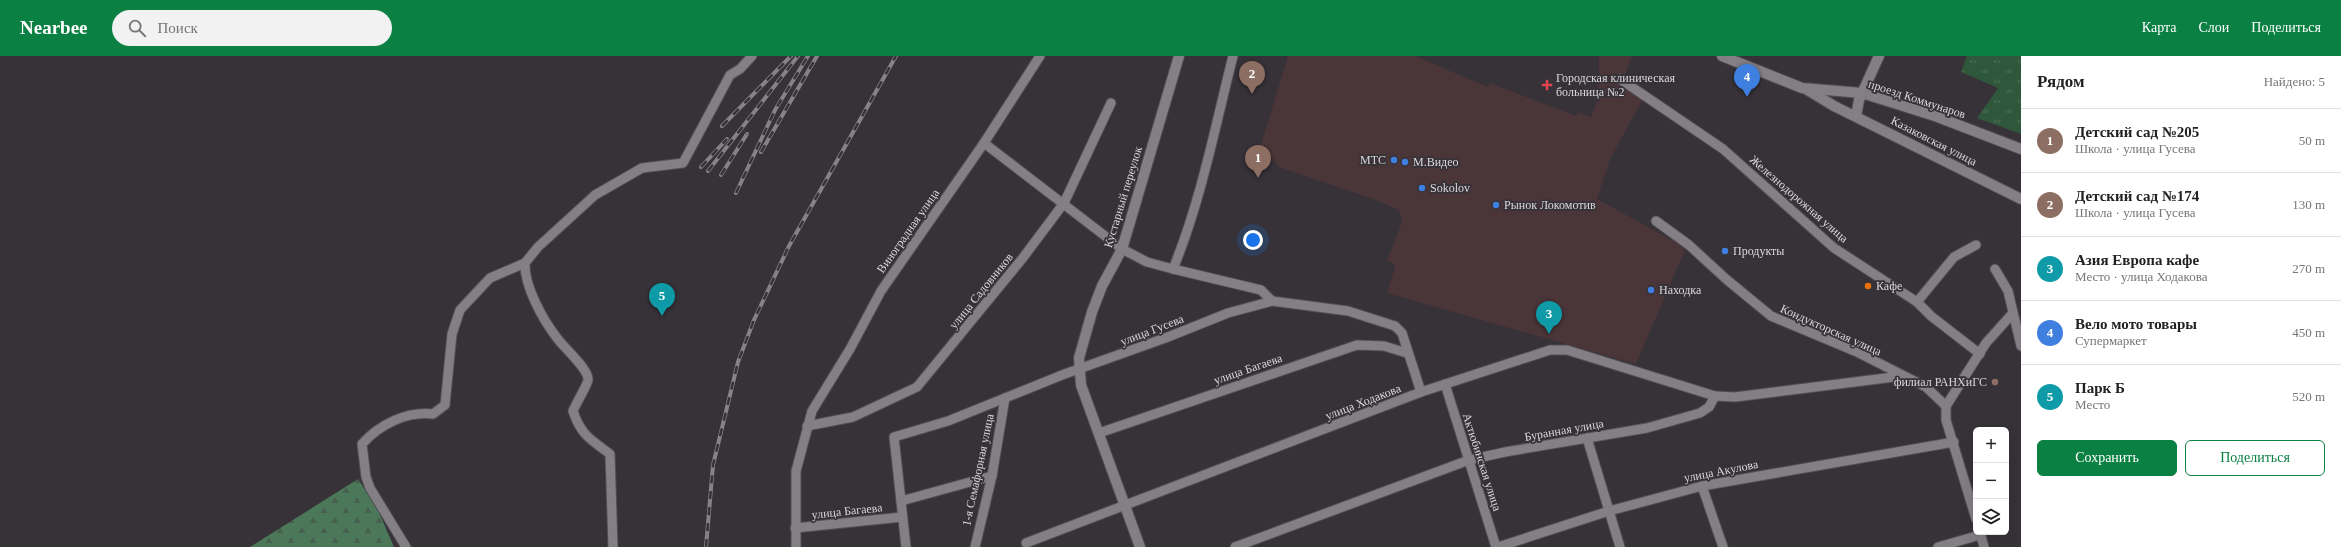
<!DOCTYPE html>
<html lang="ru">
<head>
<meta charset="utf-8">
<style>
	:root { --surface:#fff; --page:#f2f2f2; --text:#222; --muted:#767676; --line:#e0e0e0; --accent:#0b8043 }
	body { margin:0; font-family:"Times New Roman",serif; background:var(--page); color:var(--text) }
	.controls { position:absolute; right:12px; bottom:12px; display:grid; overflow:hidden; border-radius:6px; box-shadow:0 4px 16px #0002 }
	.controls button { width:36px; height:36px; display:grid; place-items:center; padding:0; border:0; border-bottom:1px solid var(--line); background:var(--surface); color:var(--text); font:20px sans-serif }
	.you { position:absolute; left:1253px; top:184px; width:14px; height:14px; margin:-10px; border:3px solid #fff; border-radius:50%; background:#1a73e8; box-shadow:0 0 0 6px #1a73e833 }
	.badge { display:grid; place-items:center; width:26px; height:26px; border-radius:50%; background:var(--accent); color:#fff; font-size:13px; font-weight:700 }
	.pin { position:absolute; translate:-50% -33px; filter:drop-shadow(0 1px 2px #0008) }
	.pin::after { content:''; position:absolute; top:21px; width:14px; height:12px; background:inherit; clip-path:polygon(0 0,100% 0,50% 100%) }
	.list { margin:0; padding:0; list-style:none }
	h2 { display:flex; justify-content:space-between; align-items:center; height:52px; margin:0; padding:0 16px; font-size:17px }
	h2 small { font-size:13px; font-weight:400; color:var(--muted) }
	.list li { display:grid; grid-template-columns:26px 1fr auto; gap:12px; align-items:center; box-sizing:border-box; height:64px; padding:0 16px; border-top:1px solid var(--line) }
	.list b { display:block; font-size:15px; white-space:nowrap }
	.list p { margin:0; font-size:13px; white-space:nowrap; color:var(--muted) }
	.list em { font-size:13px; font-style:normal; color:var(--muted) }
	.actions { display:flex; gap:8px; padding:12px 16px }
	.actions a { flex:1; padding:9px 0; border:1px solid var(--accent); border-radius:6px; text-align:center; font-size:14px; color:var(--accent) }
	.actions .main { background:var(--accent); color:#fff }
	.icon { flex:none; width:22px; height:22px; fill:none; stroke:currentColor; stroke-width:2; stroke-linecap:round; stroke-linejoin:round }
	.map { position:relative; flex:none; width:2021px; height:491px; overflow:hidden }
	header { display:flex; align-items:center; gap:24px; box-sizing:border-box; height:56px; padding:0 20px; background:var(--accent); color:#fff }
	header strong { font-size:19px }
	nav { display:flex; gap:22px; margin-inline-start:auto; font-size:14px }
	.search { width:280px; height:36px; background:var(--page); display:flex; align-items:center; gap:10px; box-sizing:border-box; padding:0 14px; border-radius:22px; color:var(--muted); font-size:15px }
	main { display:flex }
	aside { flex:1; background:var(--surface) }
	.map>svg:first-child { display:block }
	.commercial { fill:#4a3538 }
	.grass { fill:url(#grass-tufts) }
	.forest { fill:url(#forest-firs) }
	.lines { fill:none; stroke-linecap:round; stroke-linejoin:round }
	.minor-casing { stroke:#524f54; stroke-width:11 }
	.tertiary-casing { stroke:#524f54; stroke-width:12 }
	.minor { stroke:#837f85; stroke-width:9 }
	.tertiary { stroke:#837f85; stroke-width:10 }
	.rail-casing { stroke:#868387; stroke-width:4 }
	.rail { stroke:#363238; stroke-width:2.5; stroke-dasharray:8; stroke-linecap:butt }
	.health-dot { fill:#e0444e; stroke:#363238; stroke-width:1.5 }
	.shop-dot { fill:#3f7fe0; stroke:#363238; stroke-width:1.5 }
	.food-dot { fill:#e8710a; stroke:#363238; stroke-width:1.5 }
	.education-dot { fill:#8d6e63; stroke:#363238; stroke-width:1.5 }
	.labels { text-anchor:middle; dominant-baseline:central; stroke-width:3.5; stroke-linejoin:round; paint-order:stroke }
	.poi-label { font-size:12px; fill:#dad8db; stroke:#363238; text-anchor:start }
	.street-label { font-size:12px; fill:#dad8db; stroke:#363238 }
</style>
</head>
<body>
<header>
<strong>Nearbee</strong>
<div class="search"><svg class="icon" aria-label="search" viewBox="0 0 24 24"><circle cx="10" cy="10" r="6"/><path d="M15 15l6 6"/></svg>Поиск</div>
<nav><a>Карта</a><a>Слои</a><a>Поделиться</a></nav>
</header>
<main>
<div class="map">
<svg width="2021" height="491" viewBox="0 0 2021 491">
	<defs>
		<pattern id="grass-tufts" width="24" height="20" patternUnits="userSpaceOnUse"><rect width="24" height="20" fill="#2f573b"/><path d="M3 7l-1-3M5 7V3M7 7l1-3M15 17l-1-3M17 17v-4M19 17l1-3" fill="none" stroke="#4d6e57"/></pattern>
		<pattern id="forest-firs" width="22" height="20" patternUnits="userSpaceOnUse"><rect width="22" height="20" fill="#4b7858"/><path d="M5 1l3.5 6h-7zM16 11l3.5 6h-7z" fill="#465f4e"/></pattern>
	</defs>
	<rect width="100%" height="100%" fill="#363238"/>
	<path class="commercial" d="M1288 0H1415L1488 31 1490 27 1576 60 1578 56 1591 61 1598 43 1599 0H1632L1625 19 1645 35 1643 43 1610 103 1597 143 1681 189 1685 194 1636 308 1387 237 1395 211 1393 207 1387 205 1402 166 1399 154 1373 143 1279 111 1261 89Z"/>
	<path class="grass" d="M1967 0H2021V78L1977 62 1998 32 1961 16Z"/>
	<path class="forest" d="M358 423 377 452 394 491H250Z"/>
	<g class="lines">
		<g class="minor-casing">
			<g id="minor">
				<path d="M1620 23 1723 93 1834 192 1917 246 1931 260 1980 298"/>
				<path d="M984 87 1122 193 1147 206 1173 213 1261 234 1272 245"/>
				<path d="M1656 165 1689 189 1726 223 1771 260 1857 296 1926 331 1946 350"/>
				<path d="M1173 213C1201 145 1215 71 1233 0"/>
				<path d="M1995 213 2008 235 2021 290"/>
				<path d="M1917 246 1954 201 1976 189"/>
				<path d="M1445 328 1496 491"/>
				<path d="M807 370 853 361 917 331 1022 203 1064 147 1111 47"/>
				<path d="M1099 377 1357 289 1384 290 1407 297"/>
				<path d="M1587 382 1620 491"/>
				<path d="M1702 430 1723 491"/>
				<path d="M901 445 992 420"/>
				<path d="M1976 463 1946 364V350L1986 287 2012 258"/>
				<path d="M795 472 902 461"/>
				<path d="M1980 476 1984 491"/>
				<path d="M1026 487 1421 336 1550 294H1567L1715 340"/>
				<path d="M406 491 370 432 366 421 362 388C380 368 407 355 433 358L445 349 452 278 460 254 490 222 525 207"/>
				<path d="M613 491 610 398C590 383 581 379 573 355 576 347 587 330 588 324 589 313 564 292 557 282 543 264 524 230 525 207L538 191 595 139 642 112 683 107 730 19 740 13 752 0"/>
				<path d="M796 491V415L812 355 850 293 881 235 984 87 1040 0"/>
				<path d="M906 491 894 381 948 365 1062 319 1168 281 1228 257 1272 245 1348 255 1395 270 1402 277 1421 336"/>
				<path d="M975 491 992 420 1005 342"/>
				<path d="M1235 491 1469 404 1505 396 1647 372 1700 357 1709 351 1715 340 1735 341 1902 320"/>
				<path d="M1498 491 1609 455 1702 430 1954 386"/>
				<path d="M1938 491 1980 479"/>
			</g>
		</g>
		<g class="tertiary-casing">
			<g id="tertiary">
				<path d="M1722 0 1802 32 1862 37 1935 60 2021 93"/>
				<path d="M1806 33 1834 50 2021 143"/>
				<path d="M1856 60 1859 44 1879 0"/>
				<path d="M1140 491 1081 329 1079 302 1092 256 1102 230 1122 193 1179 0"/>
			</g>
		</g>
		<use href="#minor" class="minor"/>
		<use href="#tertiary" class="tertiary"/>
		<g class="rail-casing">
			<g id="rail">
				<path d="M722 70 791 0"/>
				<path d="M761 96 817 0"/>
				<path d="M701 111 727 83"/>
				<path d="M708 115 798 0"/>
				<path d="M721 119 747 78"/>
				<path d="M736 137 775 54 808 0"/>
				<path d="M706 491 713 409 738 306 754 264 789 190 896 0"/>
			</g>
		</g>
		<use href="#rail" class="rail"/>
	</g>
	<path class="health-dot" d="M1545 23h4v4h4v4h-4v4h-4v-4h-4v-4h4z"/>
	<g class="shop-dot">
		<circle cx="1394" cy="104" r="4"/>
		<circle cx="1405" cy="106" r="4"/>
		<circle cx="1422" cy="132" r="4"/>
		<circle cx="1496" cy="149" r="4"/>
		<circle cx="1725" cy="195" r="4"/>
		<circle cx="1651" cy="234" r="4"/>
	</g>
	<circle class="food-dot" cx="1868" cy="230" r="4"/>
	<circle class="education-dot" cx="1995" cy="326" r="4"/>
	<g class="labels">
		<g class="poi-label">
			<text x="1556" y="22">Городская клиническая<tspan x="1556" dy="14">больница №2</tspan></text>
			<text x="1386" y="104" text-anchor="end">МТС</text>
			<text x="1413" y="106">М.Видео</text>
			<text x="1430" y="132">Sokolov</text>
			<text x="1504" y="149">Рынок Локомотив</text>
			<text x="1733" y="195">Продукты</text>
			<text x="1876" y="230">Кафе</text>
			<text x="1659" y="234">Находка</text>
			<text x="1987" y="326" text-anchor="end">филиал РАНХиГС</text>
		</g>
		<g class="street-label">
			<text transform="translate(1917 43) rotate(18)">проезд Коммунаров</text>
			<text transform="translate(1934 85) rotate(27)">Казаковская улица</text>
			<text transform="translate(1123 141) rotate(-73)">Кустарный переулок</text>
			<text transform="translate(1799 143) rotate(41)">Железнодорожная улица</text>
			<text transform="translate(908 175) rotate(-55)">Виноградная улица</text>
			<text transform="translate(981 235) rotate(-51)">улица Садовников</text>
			<text transform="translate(1152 274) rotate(-21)">улица Гусева</text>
			<text transform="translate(1831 274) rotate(24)">Кондукторская улица</text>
			<text transform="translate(1248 313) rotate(-19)">улица Багаева</text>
			<text transform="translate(1363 346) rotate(-21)">улица Ходакова</text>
			<text transform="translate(1564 374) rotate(-10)">Буранная улица</text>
			<text transform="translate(1482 406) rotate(72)">Актюбинская улица</text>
			<text transform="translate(978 414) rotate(-78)">1-я Семафорная улица</text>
			<text transform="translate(1721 415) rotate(-11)">улица Акулова</text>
			<text transform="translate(847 455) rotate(-6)">улица Багаева</text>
		</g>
	</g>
</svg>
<div class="controls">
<button>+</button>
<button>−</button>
<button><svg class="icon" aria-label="layers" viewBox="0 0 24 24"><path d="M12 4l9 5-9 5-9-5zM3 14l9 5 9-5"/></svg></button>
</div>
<div class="you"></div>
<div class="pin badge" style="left:1258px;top:122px;background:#8d6e63">1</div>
<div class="pin badge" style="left:1252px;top:38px;background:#8d6e63">2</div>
<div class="pin badge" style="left:1549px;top:278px;background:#0f9aa8">3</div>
<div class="pin badge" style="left:1747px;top:41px;background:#3f7fe0">4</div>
<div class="pin badge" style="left:662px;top:260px;background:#0f9aa8">5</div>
</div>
<aside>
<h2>Рядом<small>Найдено: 5</small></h2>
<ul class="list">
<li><span class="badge" style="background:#8d6e63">1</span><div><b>Детский сад №205</b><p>Школа · улица Гусева</p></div><em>50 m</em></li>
<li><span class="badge" style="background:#8d6e63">2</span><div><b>Детский сад №174</b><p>Школа · улица Гусева</p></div><em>130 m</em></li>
<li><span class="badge" style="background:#0f9aa8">3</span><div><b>Азия Европа кафе</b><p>Место · улица Ходакова</p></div><em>270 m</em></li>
<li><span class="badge" style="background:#3f7fe0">4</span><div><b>Вело мото товары</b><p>Супермаркет</p></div><em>450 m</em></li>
<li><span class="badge" style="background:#0f9aa8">5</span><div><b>Парк Б</b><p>Место</p></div><em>520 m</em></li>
</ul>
<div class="actions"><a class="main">Сохранить</a><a>Поделиться</a></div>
</aside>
</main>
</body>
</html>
